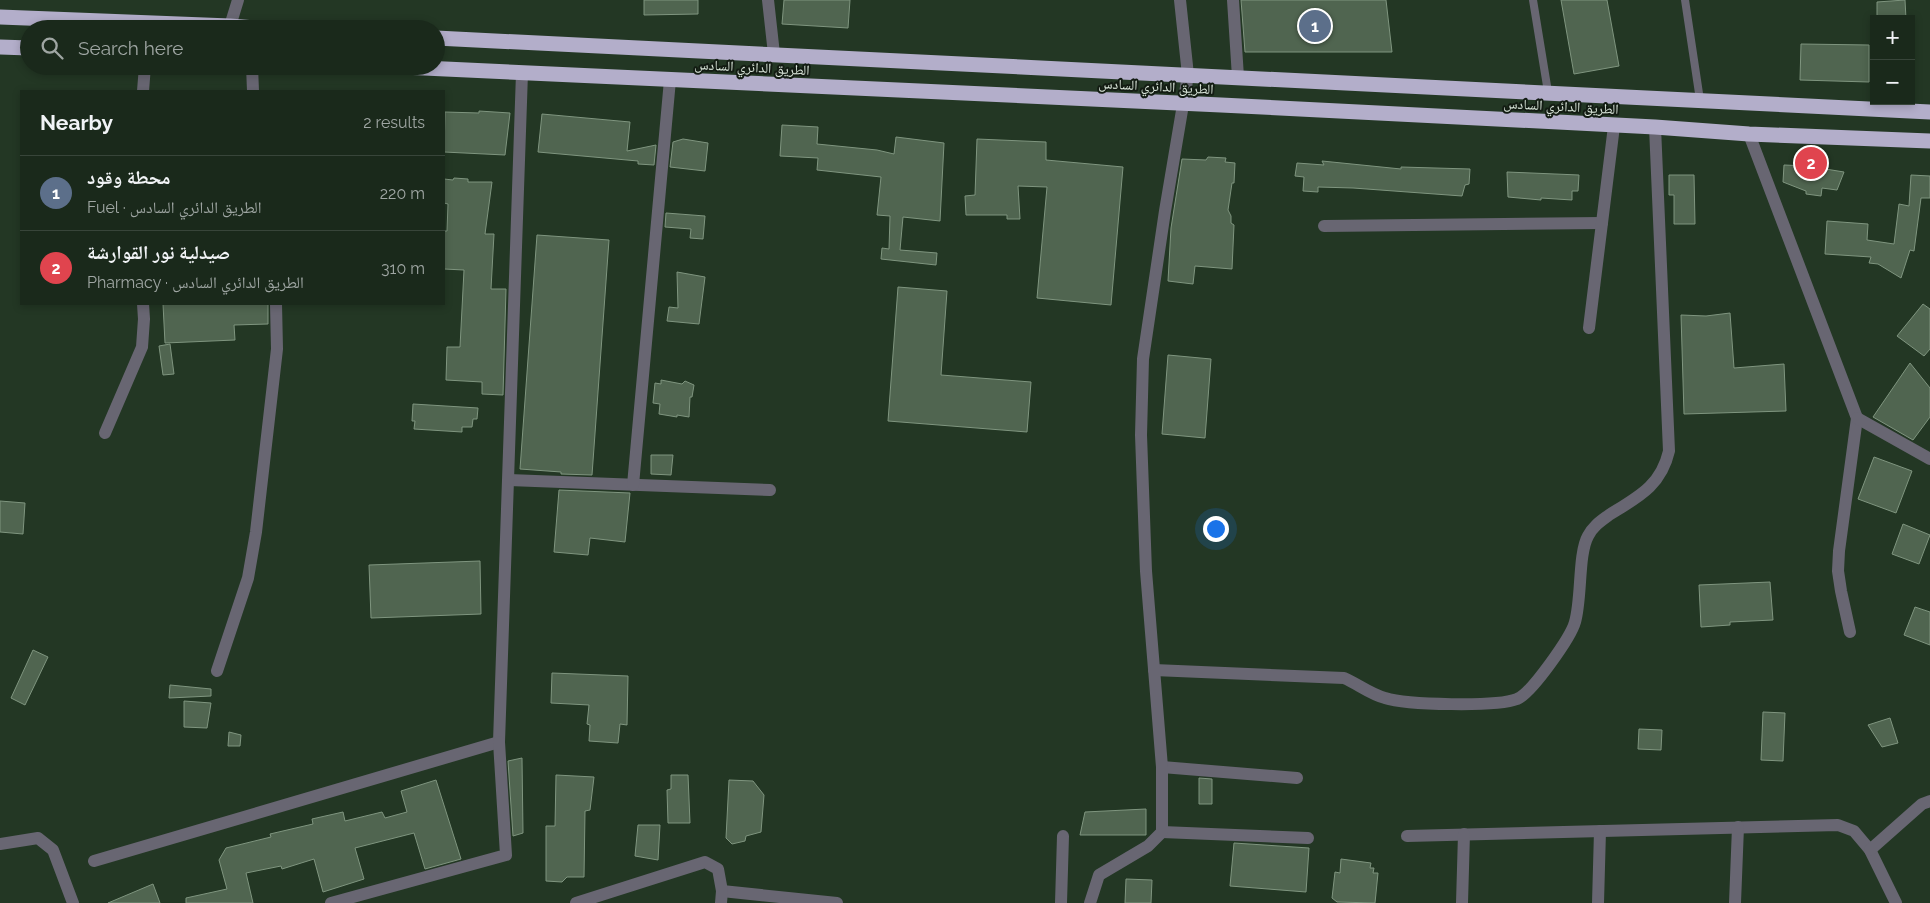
<!DOCTYPE html>
<html lang="en">
<head>
<meta charset="utf-8">
<style>
	:root { --surface:#1a291b; --page:#233124; --text:#f1f3f6; --muted:#9fa6a3; --line:#38453a; --accent:#95b2f1 }
	body { margin:0; font-family:Raleway,"Noto Naskh Arabic",sans-serif; background:var(--page); color:var(--text) }
	.controls { position:absolute; right:15px; top:15px; display:grid; overflow:hidden; border-radius:0px; box-shadow:0 2px 8px #0003 }
	.controls button { width:45px; height:45px; display:grid; place-items:center; padding:0; border:0; border-bottom:1px solid var(--line); background:var(--surface); color:var(--text); font:25px sans-serif }
	.you { position:absolute; left:1215px; top:528px; width:18px; height:18px; margin:-12px; border:4px solid #fff; border-radius:50%; background:#1a73e8; box-shadow:0 0 0 8px #1a73e833 }
	.badge { display:grid; place-items:center; width:32px; height:32px; border-radius:50%; background:var(--accent); color:#fff; font-size:16px; font-weight:700 }
	.pin { position:absolute; translate:-50% -50%; border:2px solid #fff; box-shadow:0 1px 5px #0006 }
	.list { margin:0; padding:0; list-style:none }
	h2 { display:flex; justify-content:space-between; align-items:center; height:65px; margin:0; padding:0 20px; font-size:21px }
	h2 small { font-size:16px; font-weight:400; color:var(--muted) }
	.list li { display:grid; grid-template-columns:32px 1fr auto; gap:15px; align-items:center; box-sizing:border-box; height:75px; padding:0 20px; border-top:1px solid var(--line) }
	.list b { display:block; font-size:19px; white-space:nowrap }
	.list p { margin:0; font-size:16px; white-space:nowrap; color:var(--muted) }
	.list em { font-size:16px; font-style:normal; color:var(--muted) }
	.icon { flex:none; width:28px; height:28px; fill:none; stroke:currentColor; stroke-width:2; stroke-linecap:round; stroke-linejoin:round }
	.map { position:relative; flex:none; width:1930px; height:903px; overflow:hidden }
	.search { position:absolute; background:var(--surface); box-shadow:0 2px 8px #0003; left:20px; top:20px; width:425px; height:55px; display:flex; align-items:center; gap:12px; box-sizing:border-box; padding:0 18px; border-radius:28px; color:var(--muted); font-size:19px }
	.panel { position:absolute; background:var(--surface); box-shadow:0 2px 8px #0003; left:20px; top:90px; width:425px; height:215px; border-radius:0px }
	.map>svg:first-child { display:block }
	.building { fill:#506550; stroke:#7f957f }
	.lines { fill:none; stroke-linecap:round; stroke-linejoin:round }
	.lane { stroke:#686672; stroke-width:8 }
	.street { stroke:#686672; stroke-width:12 }
	.highway { stroke:#b3aeca; stroke-width:15 }
	.labels { text-anchor:middle; dominant-baseline:central; stroke-width:4; stroke-linejoin:round; paint-order:stroke }
	.street-label { font-size:14px; fill:#dbe7db; stroke:#131c13 }
</style>
</head>
<body>
<div class="map">
<svg width="1930" height="903" viewBox="0 0 1930 903">
	<rect width="100%" height="100%" fill="#233724"/>
	<g class="building">
		<path d="M644 0H698V14L644 15Z"/>
		<path d="M784 0H850L848 28 782 24Z"/>
		<path d="M1241 0H1386L1392 52H1245Z"/>
		<path d="M1561 0H1607L1619 66 1574 74Z"/>
		<path d="M1905 0 1906 19H1877V2Z"/>
		<path d="M1801 44 1869 45V82L1800 80Z"/>
		<path d="M479 111 510 113 505 155 444 152 445 112 479 113Z"/>
		<path d="M542 114 630 122 627 151 656 145 654 165 638 164V161L538 152Z"/>
		<path d="M782 125 818 127 817 144 877 150 894 154 896 137 944 143 940 221 903 217 900 250 937 253 936 265 881 259 882 248 889 249 890 216 877 215 881 177 817 170 818 158 780 156Z"/>
		<path d="M683 139 708 143 705 171 670 167 673 142Z"/>
		<path d="M977 139 1046 142V160L1123 167 1111 305 1037 298 1047 187 1018 186 1020 219H1007V215H966L965 196 975 195Z"/>
		<path d="M1208 157 1226 158 1225 162 1235 163 1234 183H1232L1228 210 1231 216V223L1234 225 1232 269 1195 266 1193 284 1168 281 1171 228 1182 159 1206 160Z"/>
		<path d="M1322 161 1401 169V167L1470 169 1469 184 1465 185 1462 196 1353 188 1318 187V192L1303 191 1304 177 1295 176 1297 163 1324 165Z"/>
		<path d="M1784 165 1807 166 1844 172 1837 190 1822 188 1821 196 1806 194V191L1783 182Z"/>
		<path d="M1507 172 1579 175 1578 191H1572V200L1541 198V200L1508 197Z"/>
		<path d="M1669 175H1694L1695 224H1674V195H1669Z"/>
		<path d="M1911 175 1930 176V198H1921L1914 251 1910 250 1901 278 1878 264 1869 263 1871 257 1825 254 1827 221 1868 224 1867 240 1894 244 1899 204 1909 206Z"/>
		<path d="M454 178 468 179V182H492L485 234H494L491 289H506L503 395 482 394V382L446 380 447 347H460L464 270 444 269V231H447L448 204 444 203V179L453 180Z"/>
		<path d="M666 213 705 216 703 239 690 238 691 229 665 227Z"/>
		<path d="M537 235 609 240 592 475 561 474V472L520 469Z"/>
		<path d="M677 272 705 277 699 324 667 321 669 307 678 308Z"/>
		<path d="M898 287 947 291 941 375 1031 382 1027 432 888 421Z"/>
		<path d="M163 304H268V324L234 325 235 340 165 343Z"/>
		<path d="M1923 304 1930 309V349L1924 356 1897 336Z"/>
		<path d="M1730 313 1734 368 1784 364 1786 411 1684 414 1681 315 1706 316Z"/>
		<path d="M170 344 174 374 163 375 159 346Z"/>
		<path d="M1168 355 1211 359 1205 438 1162 434Z"/>
		<path d="M1910 363 1930 388V417L1913 440 1873 417Z"/>
		<path d="M661 380 682 384 685 381 694 385 692 397H690L689 417 677 415V417L659 414 660 404 653 403 655 383 661 384Z"/>
		<path d="M413 404 478 408 477 419H473L472 427H462V432L414 429 415 421H412Z"/>
		<path d="M651 455H673L671 475 651 474Z"/>
		<path d="M1874 457 1912 471 1896 513 1858 499Z"/>
		<path d="M559 490 630 493 625 542 590 538 588 555 554 552Z"/>
		<path d="M0 501 25 503 23 534 0 532Z"/>
		<path d="M1903 524 1930 535 1919 564 1892 554Z"/>
		<path d="M480 561 481 614 371 618 369 565Z"/>
		<path d="M1770 582 1773 620 1730 622V625L1701 627 1699 585Z"/>
		<path d="M1915 607 1930 612V645L1904 635Z"/>
		<path d="M33 650 48 657 25 705 11 698Z"/>
		<path d="M552 673 628 676 627 725 620 724 618 743 589 741 590 725 587 724 589 705 551 703Z"/>
		<path d="M170 685 211 689V696L169 698Z"/>
		<path d="M184 701 211 703 207 728 184 727Z"/>
		<path d="M1763 712 1785 713 1783 761 1761 760Z"/>
		<path d="M1890 718 1898 743 1882 747 1868 725Z"/>
		<path d="M1639 729 1662 730 1661 750 1638 749Z"/>
		<path d="M229 732 241 735 240 746H228Z"/>
		<path d="M522 758 523 833 513 836 508 761Z"/>
		<path d="M556 775 594 777 590 810 585 811 584 877H567L562 882 546 881V826H555Z"/>
		<path d="M671 775H688L690 823H668L667 790 671 789Z"/>
		<path d="M1199 778 1212 779V804H1199Z"/>
		<path d="M436 780 461 859 425 869 414 833 355 848 364 879 323 892 314 859 282 869 281 866 246 873 253 903H186V898L227 889 219 860 226 848 271 837 270 834 313 824 312 819 343 812 345 821 382 812 385 818 407 812 401 791Z"/>
		<path d="M729 780 753 781 764 795 761 832 746 836 745 841 732 844 726 838Z"/>
		<path d="M1146 809V835H1080L1085 812Z"/>
		<path d="M638 825H660L658 860 635 856Z"/>
		<path d="M1234 843 1309 848 1306 892 1230 886Z"/>
		<path d="M1341 859 1371 863 1370 868H1374L1373 873H1378L1375 903 1337 902 1332 898 1335 872 1340 873Z"/>
		<path d="M1126 879 1152 880 1151 903H1125Z"/>
		<path d="M153 884 160 903H108Z"/>
	</g>
	<g class="lines">
		<g class="lane">
			<path d="M1533 0 1548 92"/>
			<path d="M1685 0 1700 100"/>
		</g>
		<g class="street">
			<path d="M768 0 774 54"/>
			<path d="M1233 0 1238 77"/>
			<path d="M230 26 238 0"/>
			<path d="M252 66 253 91"/>
			<path d="M143 91 145 66"/>
			<path d="M1749 134 1857 418 1839 551 1838 571 1841 591 1850 632"/>
			<path d="M1324 226 1602 223"/>
			<path d="M1589 328 1614 126"/>
			<path d="M1857 418 1930 459"/>
			<path d="M105 433 142 347 144 319 143 304"/>
			<path d="M509 480 770 490"/>
			<path d="M633 485 670 80"/>
			<path d="M1154 670 1344 678C1358 684 1370 694 1385 698 1406 705 1497 707 1517 699 1531 694 1571 637 1575 622 1582 598 1578 554 1588 536 1593 526 1601 521 1609 515 1638 497 1661 486 1669 451L1655 127"/>
			<path d="M217 671 248 578 256 532 277 349 276 304"/>
			<path d="M1162 767 1297 778"/>
			<path d="M1162 832 1308 838"/>
			<path d="M1407 836 1838 825 1854 831 1870 850 1896 903"/>
			<path d="M0 844 38 838 53 850 73 903"/>
			<path d="M1870 850 1922 804 1930 801"/>
			<path d="M94 861 499 742 522 73"/>
			<path d="M722 891 837 903"/>
			<path d="M331 903 506 855 499 742"/>
			<path d="M576 903 705 862 718 869 722 891 721 903"/>
			<path d="M1061 903 1063 836"/>
			<path d="M1090 903 1099 875 1148 846 1162 832V767L1146 571 1141 435 1143 359 1165 211 1188 75 1180 0"/>
			<path d="M1462 903 1464 834"/>
			<path d="M1598 903 1600 831"/>
			<path d="M1735 903 1738 827"/>
		</g>
		<g class="highway">
			<path d="M0 17 230 26 267 29"/>
			<path d="M436 38 1930 112"/>
			<path d="M0 47 29 48"/>
			<path d="M381 66 1221 105 1655 127 1749 134 1930 141"/>
		</g>
	</g>
	<g class="labels">
		<g class="street-label">
			<text transform="translate(752 67) rotate(3)">الطريق الدائري السادس</text>
			<text transform="translate(1156 86) rotate(3)">الطريق الدائري السادس</text>
			<text transform="translate(1561 106) rotate(3)">الطريق الدائري السادس</text>
		</g>
	</g>
</svg>
<div class="controls">
<button>+</button>
<button>−</button>
</div>
<div class="you"></div>
<div class="pin badge" style="left:1315px;top:26px;background:#5c6f8a">1</div>
<div class="pin badge" style="left:1811px;top:163px;background:#e0444e">2</div>
<div class="search"><svg class="icon" aria-label="search" viewBox="0 0 24 24"><circle cx="10" cy="10" r="6"/><path d="M15 15l6 6"/></svg>Search here</div>
<section class="panel">
<h2>Nearby<small>2 results</small></h2>
<ul class="list">
<li><span class="badge" style="background:#5c6f8a">1</span><div><b>محطة وقود</b><p>Fuel · الطريق الدائري السادس</p></div><em>220 m</em></li>
<li><span class="badge" style="background:#e0444e">2</span><div><b>صيدلية نور القوارشة</b><p>Pharmacy · الطريق الدائري السادس</p></div><em>310 m</em></li>
</ul>
</section>
</div>
</body>
</html>
